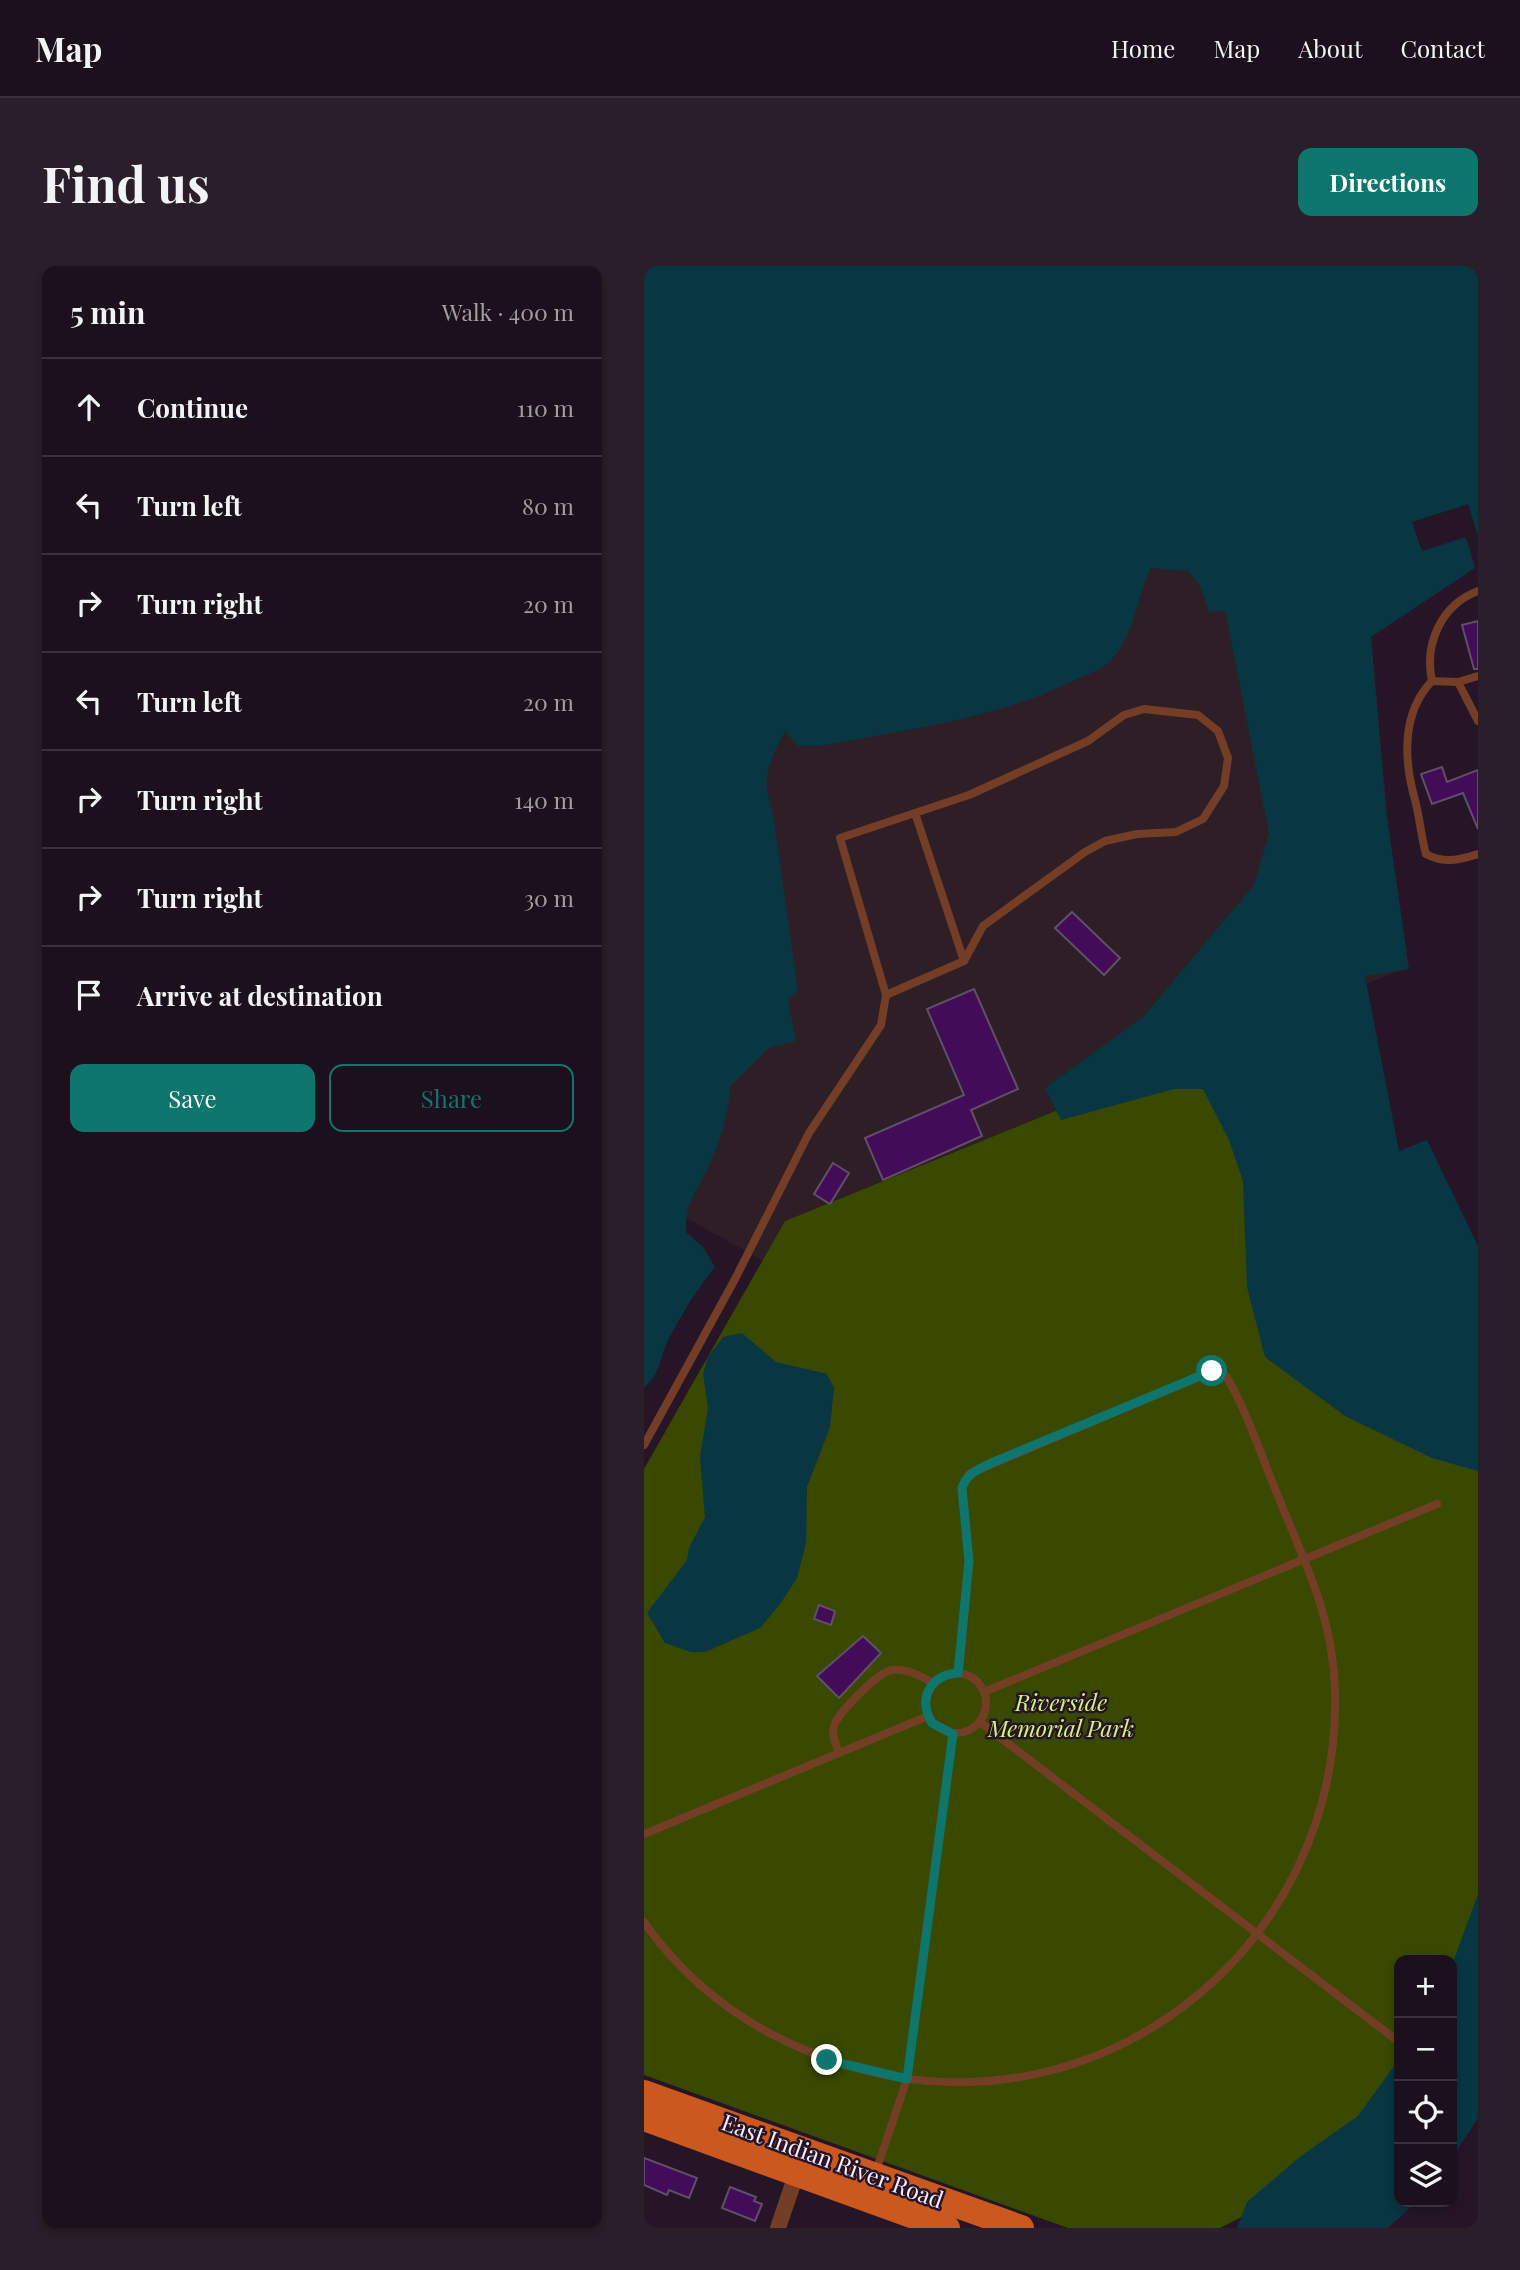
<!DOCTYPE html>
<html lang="en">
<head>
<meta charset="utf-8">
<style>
	:root { --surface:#1c101c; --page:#291e29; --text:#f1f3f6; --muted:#a09da3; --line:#3a303b; --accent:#0f766e }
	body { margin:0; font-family:"Playfair Display",serif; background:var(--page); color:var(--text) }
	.controls { position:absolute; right:21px; bottom:21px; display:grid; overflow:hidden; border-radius:14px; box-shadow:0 4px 10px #0003 }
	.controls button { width:63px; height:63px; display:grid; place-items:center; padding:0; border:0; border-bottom:2px solid var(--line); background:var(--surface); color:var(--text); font:35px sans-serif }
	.stop { position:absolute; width:21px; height:21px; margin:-16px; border:5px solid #0f766e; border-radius:50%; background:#fff }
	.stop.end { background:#0f766e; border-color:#fff; box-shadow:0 2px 7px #0008 }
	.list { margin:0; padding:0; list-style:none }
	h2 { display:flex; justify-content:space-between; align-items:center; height:91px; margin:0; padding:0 28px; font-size:30px }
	h2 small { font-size:23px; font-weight:400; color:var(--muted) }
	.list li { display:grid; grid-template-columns:46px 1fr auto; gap:21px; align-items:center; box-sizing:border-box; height:98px; padding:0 28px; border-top:2px solid var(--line) }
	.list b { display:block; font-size:26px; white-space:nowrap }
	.list em { font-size:23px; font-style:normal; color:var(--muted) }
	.actions { display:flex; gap:14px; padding:21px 28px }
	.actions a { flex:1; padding:16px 0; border:2px solid var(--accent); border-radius:14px; text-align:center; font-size:24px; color:var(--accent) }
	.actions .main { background:var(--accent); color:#fff }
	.icon { flex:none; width:38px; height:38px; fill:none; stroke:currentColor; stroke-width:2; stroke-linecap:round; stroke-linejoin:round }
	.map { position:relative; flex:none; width:834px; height:1962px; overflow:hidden; border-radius:14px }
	header { display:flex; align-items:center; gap:42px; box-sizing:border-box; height:98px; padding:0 35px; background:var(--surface); border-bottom:2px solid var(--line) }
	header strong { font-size:33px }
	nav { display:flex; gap:38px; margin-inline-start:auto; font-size:24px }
	.intro { display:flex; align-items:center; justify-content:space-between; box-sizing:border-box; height:168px; padding:0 42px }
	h1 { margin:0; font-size:49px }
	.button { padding:18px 32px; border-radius:14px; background:var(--accent); color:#fff; font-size:24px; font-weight:700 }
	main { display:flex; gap:42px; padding:0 42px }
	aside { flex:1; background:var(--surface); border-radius:14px; box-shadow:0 4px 10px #0003 }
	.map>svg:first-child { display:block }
	.industrial { fill:#2e1e26 }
	.green { fill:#394900 }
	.water { fill:#083642 }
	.building { fill:#430c58; stroke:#5f5067; stroke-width:2 }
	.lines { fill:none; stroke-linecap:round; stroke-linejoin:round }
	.lane { stroke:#743d25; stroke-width:8 }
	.street { stroke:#743d25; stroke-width:16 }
	.primary { stroke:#cb581f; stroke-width:26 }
	.route { stroke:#0f766e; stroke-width:9 }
	.labels { text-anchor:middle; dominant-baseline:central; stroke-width:5; stroke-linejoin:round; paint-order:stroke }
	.park-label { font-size:23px; font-style:italic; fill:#d2f576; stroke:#261526 }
	.street-label { font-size:23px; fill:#f7ebf7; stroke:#261526 }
</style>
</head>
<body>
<header>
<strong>Map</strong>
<nav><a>Home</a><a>Map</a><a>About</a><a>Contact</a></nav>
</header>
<div class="intro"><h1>Find us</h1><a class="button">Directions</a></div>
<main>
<aside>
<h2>5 min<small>Walk · 400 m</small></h2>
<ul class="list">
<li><svg class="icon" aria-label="ahead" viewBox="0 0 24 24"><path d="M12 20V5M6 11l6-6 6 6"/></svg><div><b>Continue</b></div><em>110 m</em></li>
<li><svg class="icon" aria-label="left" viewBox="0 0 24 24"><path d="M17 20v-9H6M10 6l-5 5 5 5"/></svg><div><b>Turn left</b></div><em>80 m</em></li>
<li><svg class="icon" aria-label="right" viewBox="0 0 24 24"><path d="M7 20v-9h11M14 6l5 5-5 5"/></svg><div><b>Turn right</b></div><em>20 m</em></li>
<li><svg class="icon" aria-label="left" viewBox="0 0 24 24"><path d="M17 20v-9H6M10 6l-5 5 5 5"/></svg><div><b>Turn left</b></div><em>20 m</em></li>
<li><svg class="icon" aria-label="right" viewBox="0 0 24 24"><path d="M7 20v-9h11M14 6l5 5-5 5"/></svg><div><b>Turn right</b></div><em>140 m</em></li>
<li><svg class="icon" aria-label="right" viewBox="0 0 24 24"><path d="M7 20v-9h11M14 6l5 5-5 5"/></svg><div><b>Turn right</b></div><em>30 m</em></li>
<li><svg class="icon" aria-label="arrive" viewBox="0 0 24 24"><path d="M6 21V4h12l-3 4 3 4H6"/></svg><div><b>Arrive at destination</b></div></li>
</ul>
<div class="actions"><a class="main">Save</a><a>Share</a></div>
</aside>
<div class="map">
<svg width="834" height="1962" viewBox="0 0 834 1962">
	<rect width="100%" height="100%" fill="#261526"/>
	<path class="industrial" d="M694 0 757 704 141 955 119 995 0 928V69Z"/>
	<path class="green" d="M642 751 834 1157V1711L808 1755V1694H755V1823L617 1941 576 1962H424L0 1809V1203L141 955Z"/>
	<g class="water">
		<path d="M0 0H834V270L824 238 768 256 778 285 822 271 831 302 727 371 742 544 765 703 721 710 755 885 783 874 834 980V1205L788 1192 701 1150 621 1091 603 1021 599 915 585 874 559 823H530L417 854 401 822 499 751 610 619 625 567 581 345 565 346 556 320 544 305 507 302C491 333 492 372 463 398 456 404 444 408 435 412 355 453 265 463 178 480H154L141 465C124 498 117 510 129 547L154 724 144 734 152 775 125 782 86 821C85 848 77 871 67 895 55 923 41 934 42 966L59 981 71 1001C53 1023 39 1047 25 1072 17 1088 15 1112 0 1121Z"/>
		<path d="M98 1067 132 1096 183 1108 190 1122 186 1161 163 1221 162 1277 153 1312 136 1338 116 1362 61 1386H47L21 1377 3 1347 43 1294 45 1282 61 1251 56 1191 64 1142 59 1108 64 1091 79 1071Z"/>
		<path d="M834 1628V1852L808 1892V1699Z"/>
		<path d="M755 1793V1936H772L744 1962H593L603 1936 657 1890 714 1850Z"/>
	</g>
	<g class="building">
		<path d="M834 355V403H830L818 359Z"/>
		<path d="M798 501 803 516 834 504V563L819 527 788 538 777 508Z"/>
		<path d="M428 646 476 692 460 709 411 662Z"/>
		<path d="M330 723 374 823 327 844 338 870 239 914 221 872 320 829 283 743Z"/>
		<path d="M189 897 205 907 186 938 170 928Z"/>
		<path d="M175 1339 191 1345 187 1359 170 1353Z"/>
		<path d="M219 1370 237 1387 195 1432 173 1410Z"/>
		<path d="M0 1892 53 1912 45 1932 25 1924 23 1929 0 1919Z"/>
		<path d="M86 1921 112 1931 110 1935 118 1938 111 1955 78 1942Z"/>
	</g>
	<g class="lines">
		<g class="lane">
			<path d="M834 410 814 416 788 415C757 447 760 495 771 534 776 552 777 571 782 588 800 598 815 594 834 588"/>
			<path d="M788 415C780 378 797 339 834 325"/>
			<path d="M814 416 834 455"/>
			<path d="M271 547 320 695"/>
			<path d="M0 1179 90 1015 165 867 237 759 242 729 196 572 325 529 444 475 480 449 500 443 554 449 574 465 584 492 580 520 559 553 532 566 493 568 461 575 441 586 339 660 320 695 242 729"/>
			<circle cx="312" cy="1437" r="30"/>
			<path d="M340 1426 793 1238"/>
			<path d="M336 1456 751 1773"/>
			<path d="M195 1487C192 1478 187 1469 190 1460 193 1448 235 1405 248 1404 262 1402 277 1410 289 1417"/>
			<path d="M0 1568 284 1450"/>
			<path d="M0 1656C52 1730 126 1777 212 1802 458 1871 698 1680 691 1425 689 1347 659 1294 632 1225 616 1187 603 1145 582 1110L568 1105 325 1208 318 1222 325 1295 315 1407"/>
			<path d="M232 1905 263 1813 309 1468"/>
		</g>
		<path class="street" d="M134 1962 155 1900"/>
		<g class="primary">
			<path d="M0 1827 377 1962"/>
			<path d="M0 1852 303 1962"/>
		</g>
	</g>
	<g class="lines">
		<path class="route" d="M183 1794 263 1813 309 1468 288 1457C273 1432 287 1409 314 1407L325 1295 318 1222C323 1208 331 1205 345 1198L568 1105"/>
	</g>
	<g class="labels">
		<g class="park-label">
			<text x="417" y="1435">Riverside<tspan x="417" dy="26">Memorial Park</tspan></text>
		</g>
		<g class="street-label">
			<text transform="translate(189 1894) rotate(20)">East Indian River Road</text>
		</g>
	</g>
</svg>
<div class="controls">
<button>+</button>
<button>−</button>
<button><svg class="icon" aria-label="locate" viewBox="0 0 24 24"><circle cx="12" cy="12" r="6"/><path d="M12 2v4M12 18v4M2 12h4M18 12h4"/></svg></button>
<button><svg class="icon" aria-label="layers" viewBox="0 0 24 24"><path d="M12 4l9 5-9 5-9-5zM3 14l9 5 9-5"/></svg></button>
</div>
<div class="stop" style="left:568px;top:1105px"></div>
<div class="stop end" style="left:183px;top:1794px"></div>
</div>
</main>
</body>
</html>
